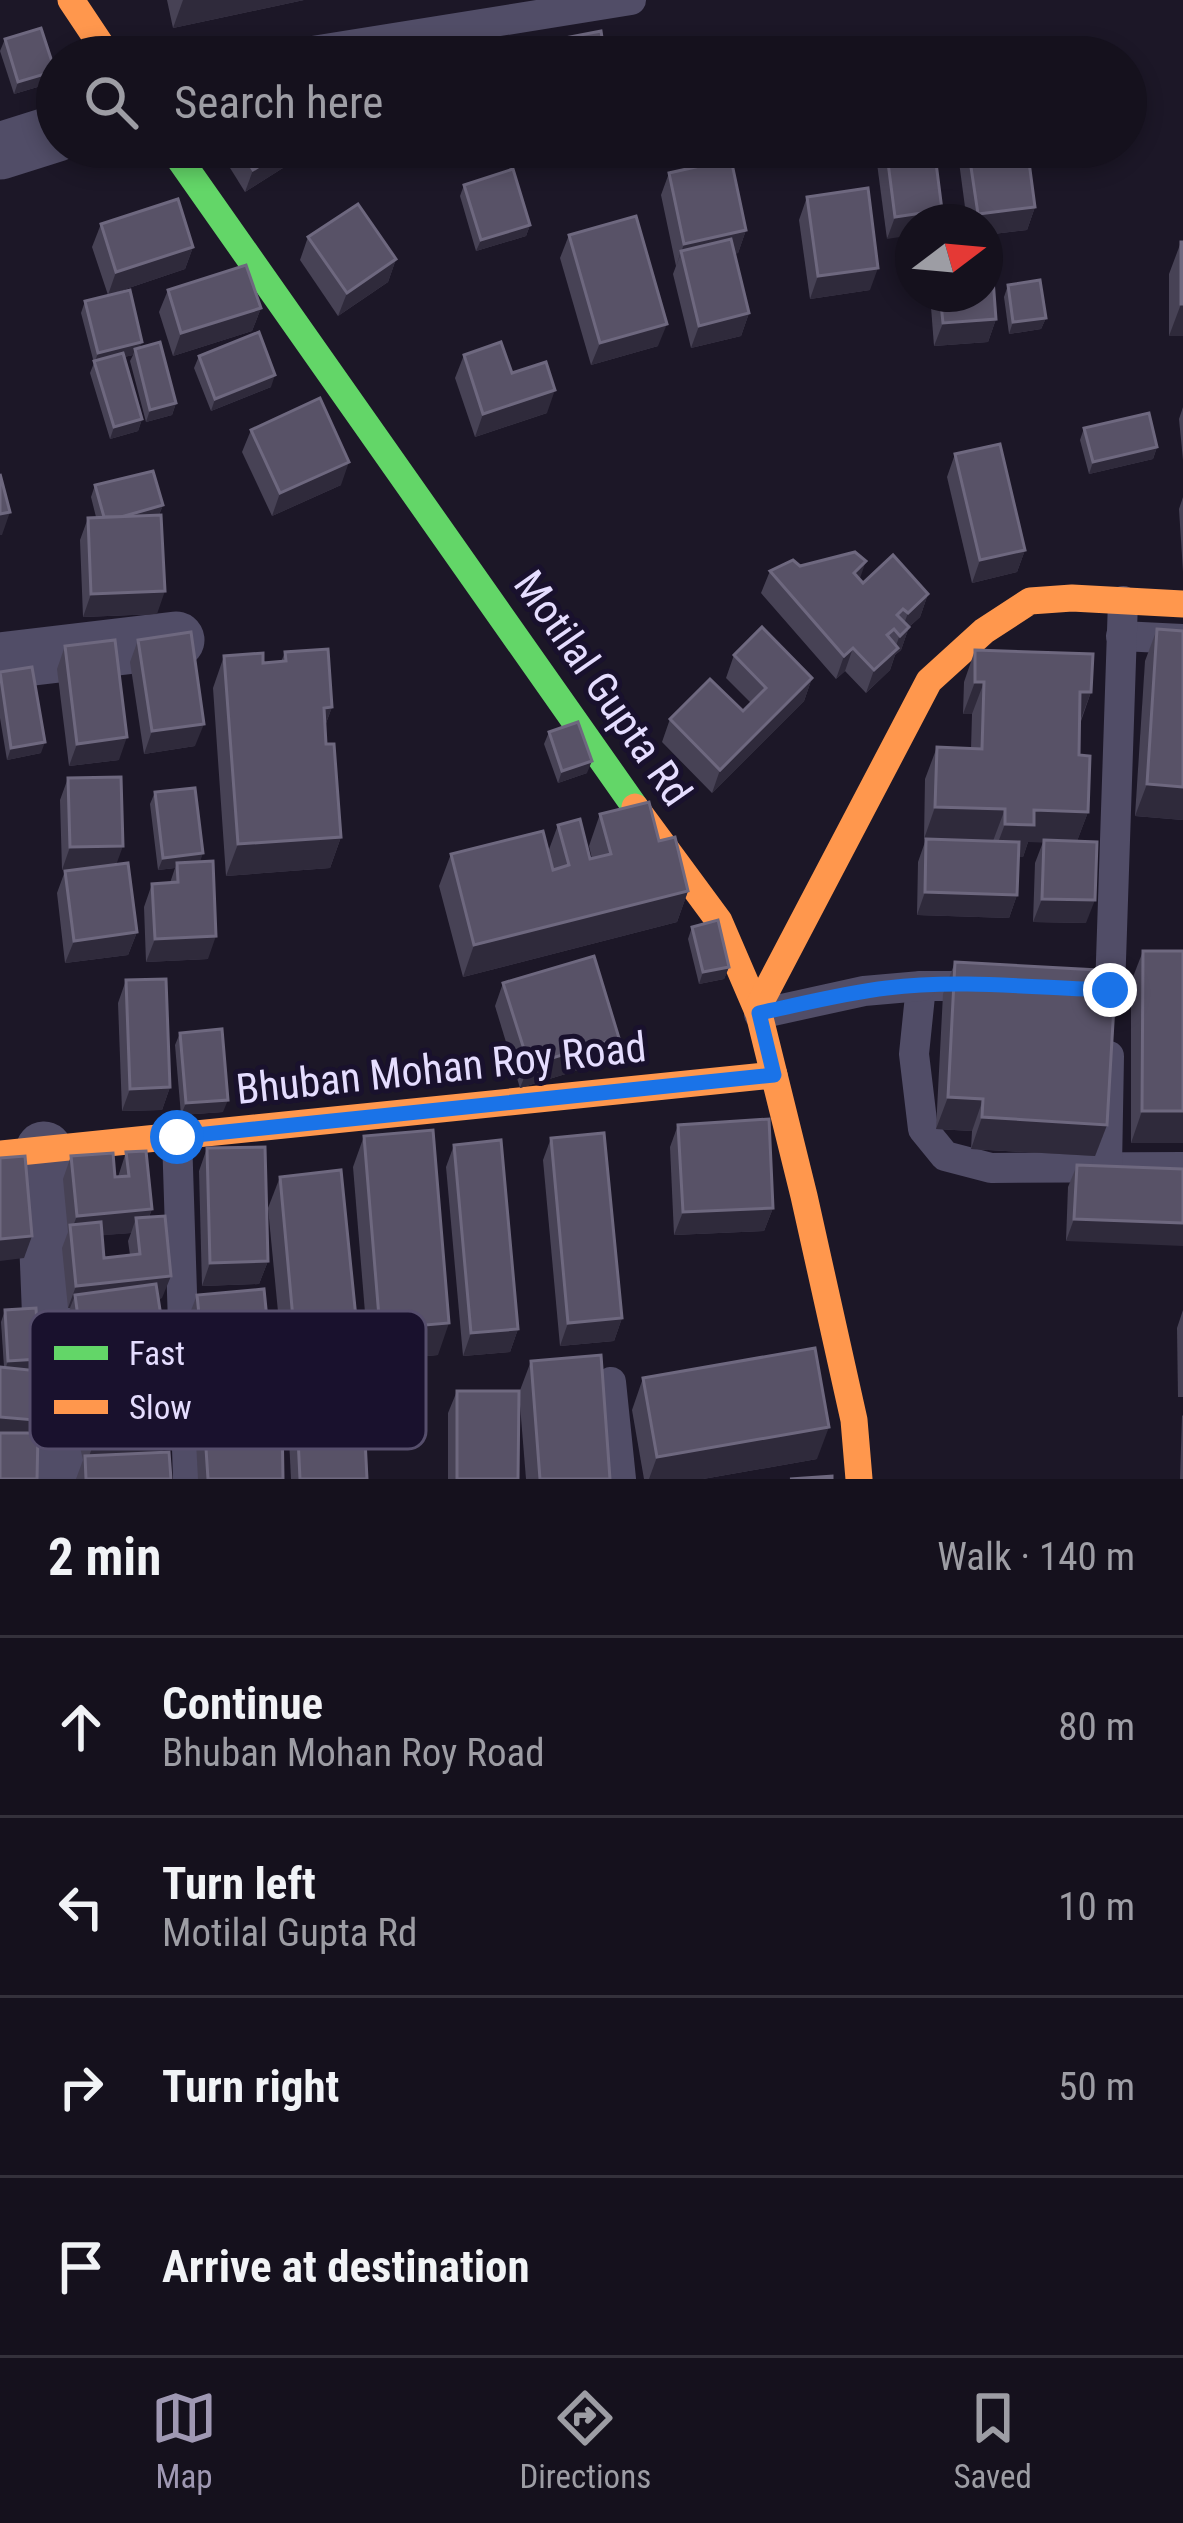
<!DOCTYPE html>
<html lang="en">
<head>
<meta charset="utf-8">
<style>
	:root { --surface:#15111d; --page:#221f2a; --text:#f1f3f6; --muted:#9d9da4; --line:#34313b; --accent:#9f98b3 }
	body { margin:0; font-family:"Roboto Condensed",sans-serif; background:var(--page); color:var(--text) }
	.compass { position:absolute; left:895px; top:204px; width:108px; height:108px; border-radius:50%; background:var(--surface); box-shadow:0 6px 18px #0003; rotate:74deg }
	.stop { position:absolute; width:36px; height:36px; margin:-27px; border:9px solid #1a73e8; border-radius:50%; background:#fff }
	.stop.end { background:#1a73e8; border-color:#fff; box-shadow:0 3px 12px #0008 }
	.list { margin:0; padding:0; list-style:none }
	h2 { display:flex; justify-content:space-between; align-items:center; height:156px; margin:0; padding:0 48px; font-size:51px }
	h2 small { font-size:39px; font-weight:400; color:var(--muted) }
	.list li { display:grid; grid-template-columns:78px 1fr auto; gap:36px; align-items:center; box-sizing:border-box; height:180px; padding:0 48px; border-top:3px solid var(--line) }
	.list b { display:block; font-size:45px; white-space:nowrap }
	.list p { margin:0; font-size:39px; white-space:nowrap; color:var(--muted) }
	.list em { font-size:39px; font-style:normal; color:var(--muted) }
	.icon { flex:none; width:66px; height:66px; fill:none; stroke:currentColor; stroke-width:2; stroke-linecap:round; stroke-linejoin:round }
	.map { position:relative; flex:none; width:1183px; height:1479px; overflow:hidden }
	.search { position:absolute; background:var(--surface); box-shadow:0 6px 18px #0003; left:36px; right:36px; top:36px; height:132px; display:flex; align-items:center; gap:30px; box-sizing:border-box; padding:0 42px; border-radius:66px; color:var(--muted); font-size:45px }
	.sheet { height:876px; background:var(--surface) }
	nav { display:flex; justify-content:space-around; align-items:center; box-sizing:border-box; height:168px; border-top:3px solid var(--line); background:var(--surface); font-size:33px; color:var(--muted) }
	nav a { display:grid; justify-items:center; gap:6px }
	nav .on { color:var(--accent) }
	.map>svg:first-child { display:block }
	.lines { fill:none; stroke-linecap:round; stroke-linejoin:round }
	.lane { stroke:#514d67; stroke-width:30 }
	.street { stroke:#514d67; stroke-width:57 }
	.fast { stroke:#63d668; stroke-width:27 }
	.slow { stroke:#ff974d; stroke-width:27 }
	.wall { fill:#474255; fill-rule:evenodd }
	.shaded-wall { fill:#2f2a3b }
	.building { fill:#585267; stroke:#6e687f; stroke-width:3 }
	.route { stroke:#1a73e8; stroke-width:15 }
	.labels { text-anchor:middle; dominant-baseline:central; stroke-width:10; stroke-linejoin:round; paint-order:stroke }
	.street-label { font-size:42px; fill:#e5ddff; stroke:#19112d }
	.key { fill:#19112d; stroke:#564e6c; stroke-width:3 }
	.key-label { font-size:33px; fill:#e5ddff }
</style>
</head>
<body>
<div class="map">
<svg width="1183" height="1479" viewBox="0 0 1183 1479">
	<rect width="100%" height="100%" fill="#1c1727"/>
	<g class="lines">
		<g class="lane">
			<path d="M275 57 631 0"/>
			<path d="M1121 636 1183 639"/>
			<path d="M984 986H921L914 1054 923 1129 945 1156 991 1168 1183 1167"/>
			<path d="M1092 990H1110L1123 601"/>
			<path d="M759 1014 864 991 921 986"/>
			<path d="M177 1137 188 1479"/>
			<path d="M1107 1167 1109 1056"/>
			<path d="M611 1382 621 1479"/>
		</g>
		<g class="street">
			<path d="M0 151 57 133"/>
			<path d="M0 661 176 640"/>
			<path d="M44 1150 57 1479"/>
		</g>
		<path class="fast" d="M171 147 635 807"/>
		<g class="slow">
			<path d="M71 0 109 57"/>
			<path d="M635 807 719 921 759 1014 804 1196 854 1420 859 1479"/>
			<path d="M758 1007 929 681 984 631 1030 601 1072 598 1183 604"/>
			<path d="M0 1154 774 1075"/>
		</g>
	</g>
	<g class="wall">
		<path d="M167 0H304L173 28Z"/>
		<path d="M5 39 51 83 14 94 0 51Z"/>
		<path d="M217 147H308L305 154 245 192Z"/>
		<path d="M880 147H934L887 239 876 156Z"/>
		<path d="M957 147H1027L1035 207 1027 230 985 235V222H967Z"/>
		<path d="M669 173 746 230 738 253 734 254 749 313 741 336 691 348 673 274 676 266 661 195Z"/>
		<path d="M464 185 530 225 526 236 476 251 460 196Z"/>
		<path d="M807 197 870 290 810 299 799 220Z"/>
		<path d="M101 224 193 247 185 269 108 295 92 247Z"/>
		<path d="M569 235 658 346 591 365 560 258Z"/>
		<path d="M308 237 396 259 388 282 338 316 300 260Z"/>
		<path d="M1181 242 1183 336H1169V274Z"/>
		<path d="M1008 285 1046 318 1041 329 1009 334 1004 297Z"/>
		<path d="M168 290 261 308 252 331 173 356 159 312Z"/>
		<path d="M930 294H985L996 319 988 342 934 346Z"/>
		<path d="M85 301 140 347 176 403 172 415 146 422 130 361 133 355 124 357 142 419 138 431 110 439 90 373 94 363 81 313Z"/>
		<path d="M464 355 512 373 547 413 475 437 455 378Z"/>
		<path d="M199 356 271 387 211 411 194 368Z"/>
		<path d="M1183 407V460L1179 419Z"/>
		<path d="M1084 428 1157 447 1153 459 1089 474 1080 440Z"/>
		<path d="M251 430 341 485 272 516 242 452Z"/>
		<path d="M955 454 1025 550 1017 572 972 583 947 477Z"/>
		<path d="M95 485 163 505 159 515 157 614 83 617 80 540 88 518 96 517 91 497Z"/>
		<path d="M1183 497V572L1179 509Z"/>
		<path d="M800 566 860 579 863 583 928 594 920 617 909 627 901 650 895 655 890 670 866 693 845 671 836 679 761 593 770 571Z"/>
		<path d="M1157 629 1183 631V820L1135 816 1145 661Z"/>
		<path d="M138 640 195 746 144 754 130 662Z"/>
		<path d="M65 646 119 760 69 766 57 669Z"/>
		<path d="M975 650 1091 692 1080 724 1079 755 1088 812 1077 841 1086 923 1033 922 1035 863 1043 842H1028L1023 857 1018 856 1017 895 1009 918 917 915 918 862 926 839H924L925 779 937 747 971 749 972 714H963L964 682Z"/>
		<path d="M285 652 332 707 325 726 326 744 341 837 330 868 226 876 213 688 224 656 263 663 281 662Z"/>
		<path d="M734 655 812 678 804 701 712 793 662 742 670 719 743 711 751 703 726 678Z"/>
		<path d="M0 672 41 753 7 760 0 718Z"/>
		<path d="M549 732 587 773 558 783 544 744Z"/>
		<path d="M68 778 116 865 137 932 128 955 65 963 57 893 65 871 78 869 62 870 60 800Z"/>
		<path d="M155 792 200 861 208 959 146 962 144 907 152 884 170 883 175 868 158 870 150 804Z"/>
		<path d="M600 814 659 841 688 891 677 922 463 977 439 886 451 854 548 852 558 825 590 859H592L589 846Z"/>
		<path d="M692 927 729 967 724 979 699 984 688 939Z"/>
		<path d="M1143 951 1183 1143H1131V982Z"/>
		<path d="M955 962 1107 1125 1095 1156 971 1149 972 1131 936 1129 943 994Z"/>
		<path d="M126 980 170 1087 162 1110 122 1111 118 1003Z"/>
		<path d="M503 983 619 1038 611 1060 520 1088 495 1006Z"/>
		<path d="M180 1033 223 1112 181 1115 175 1045Z"/>
		<path d="M678 1125 773 1208 764 1231 674 1235 670 1147Z"/>
		<path d="M364 1136 438 1355 369 1361 353 1167Z"/>
		<path d="M551 1138 622 1318 614 1341 560 1346 543 1160Z"/>
		<path d="M454 1145 518 1329 510 1352 463 1356 446 1167Z"/>
		<path d="M207 1148 268 1261 259 1284 202 1286 199 1171Z"/>
		<path d="M126 1152 152 1209 149 1217 162 1298 158 1299 156 1365 75 1376 67 1318 70 1308H68L62 1248 68 1232 63 1179 71 1156 115 1177H118ZM131 1233 128 1241 130 1255 104 1258 102 1235Z"/>
		<path d="M1077 1165 1183 1169 1066 1241 1068 1187Z"/>
		<path d="M280 1177 361 1367 349 1399 287 1405 268 1208Z"/>
		<path d="M197 1295 260 1338 274 1386 266 1408 199 1415 188 1318Z"/>
		<path d="M5 1310 35 1371 34 1420 30 1433 4 1367 1 1322Z"/>
		<path d="M1183 1310V1397H1178L1177 1328Z"/>
		<path d="M531 1361 610 1479H526L519 1393Z"/>
		<path d="M643 1378 817 1459 703 1479H644L632 1410Z"/>
		<path d="M80 1385 164 1450 154 1452 171 1479H76L83 1460 71 1408Z"/>
		<path d="M457 1391 518 1479H448V1413Z"/>
		<path d="M1183 1415V1479H1180L1182 1416Z"/>
		<path d="M297 1417 367 1479H291L289 1439Z"/>
		<path d="M204 1418 283 1479H198L196 1441Z"/>
	</g>
	<g class="shaded-wall">
		<path d="M183 0H304L173 28Z"/>
		<path d="M55 71 51 83 14 94 18 82Z"/>
		<path d="M289 147H308L305 154 245 192 253 170Z"/>
		<path d="M1035 207 1027 230 985 235V222H975L978 214Z"/>
		<path d="M942 210 938 222H913V235L887 239 895 217Z"/>
		<path d="M530 225 526 236 476 251 481 240Z"/>
		<path d="M746 230 738 253 685 265 681 251 676 267 684 244Z"/>
		<path d="M193 247 185 269 108 295 116 272Z"/>
		<path d="M396 259 388 282 338 316 347 293Z"/>
		<path d="M878 268 870 290 810 299 818 276Z"/>
		<path d="M1181 304H1183V336H1169Z"/>
		<path d="M261 308 252 331 173 356 181 333Z"/>
		<path d="M749 313 741 336 691 348 699 326Z"/>
		<path d="M1046 318 1041 329 1009 334 1013 322Z"/>
		<path d="M996 319 988 342 934 346 943 323Z"/>
		<path d="M667 324 658 346 591 365 600 343Z"/>
		<path d="M142 342 138 353 135 349 133 355 94 364 98 353Z"/>
		<path d="M275 375 271 387 211 411 215 399Z"/>
		<path d="M555 390 547 413 475 437 483 414Z"/>
		<path d="M176 403 172 415 146 422 150 410Z"/>
		<path d="M142 419 138 431 110 439 114 427Z"/>
		<path d="M1157 447 1153 459 1089 474 1093 462Z"/>
		<path d="M349 462 341 485 272 516 280 493Z"/>
		<path d="M163 505 158 517 105 521Z"/>
		<path d="M10 512 2 535H0V514Z"/>
		<path d="M1025 550 1017 572 972 583 980 560Z"/>
		<path d="M866 561 858 584 854 573Z"/>
		<path d="M165 591 157 614 83 617 91 594Z"/>
		<path d="M928 594 920 617 909 627 901 650 895 655 890 670 866 693 874 670 894 651 908 613Z"/>
		<path d="M853 648 845 671 836 679 844 656Z"/>
		<path d="M812 678 804 701 712 793 720 770Z"/>
		<path d="M975 682H984L972 714H963Z"/>
		<path d="M1080 692H1091L1079 724Z"/>
		<path d="M332 707 320 739 324 708Z"/>
		<path d="M204 724 195 746 144 754 152 731Z"/>
		<path d="M127 737 119 760 69 766 77 744Z"/>
		<path d="M45 742 41 753 7 760 11 748Z"/>
		<path d="M592 761 587 773 558 783 562 771Z"/>
		<path d="M1147 784 1183 787V820L1135 816Z"/>
		<path d="M935 807 1005 809 993 841 924 839Z"/>
		<path d="M1034 810 1088 812 1076 844 1028 842 1023 857 993 856 1005 824Z"/>
		<path d="M341 837 330 868 226 876 238 844Z"/>
		<path d="M123 846 115 868 62 870 70 847Z"/>
		<path d="M203 853 199 865 177 863 175 868 158 870 163 858Z"/>
		<path d="M688 891 677 922 463 977 474 945Z"/>
		<path d="M925 892 1017 895 1009 918 917 915Z"/>
		<path d="M1042 899 1095 900 1086 923 1033 922Z"/>
		<path d="M137 932 128 955 65 963 74 941Z"/>
		<path d="M216 936 208 959 146 962 155 939Z"/>
		<path d="M729 967 724 979 699 984 703 972Z"/>
		<path d="M619 1038 611 1060 520 1088 529 1065Z"/>
		<path d="M170 1087 162 1110 122 1111 130 1089Z"/>
		<path d="M948 1097 983 1099 972 1131 936 1129Z"/>
		<path d="M228 1100 223 1112 181 1115 186 1103Z"/>
		<path d="M1142 1111H1183V1143H1131Z"/>
		<path d="M982 1117 1107 1125 1095 1156 971 1149Z"/>
		<path d="M773 1208 764 1231 674 1235 683 1212Z"/>
		<path d="M152 1209 143 1232 136 1218 131 1233 71 1238V1231L77 1216Z"/>
		<path d="M1074 1219 1183 1223V1246L1066 1241Z"/>
		<path d="M32 1236 24 1258 0 1261V1239Z"/>
		<path d="M268 1261 259 1284 202 1286 210 1263Z"/>
		<path d="M171 1276 162 1298 77 1307 75 1295 70 1308H68L76 1286Z"/>
		<path d="M622 1318 614 1341 560 1346 568 1323Z"/>
		<path d="M267 1319 259 1341 258 1320Z"/>
		<path d="M449 1323 438 1355 369 1361 380 1329Z"/>
		<path d="M518 1329 510 1352 463 1356 471 1333Z"/>
		<path d="M165 1342 156 1365 75 1376 83 1353Z"/>
		<path d="M39 1359 35 1371 4 1373 8 1361Z"/>
		<path d="M361 1367 349 1399 287 1405 298 1373Z"/>
		<path d="M274 1386 266 1408 199 1415 207 1393Z"/>
		<path d="M0 1417 34 1420 26 1443 0 1441Z"/>
		<path d="M172 1427 164 1450 85 1468 93 1445Z"/>
		<path d="M829 1427 817 1459 703 1479H649L657 1457Z"/>
	</g>
	<g class="building">
		<path d="M41 28 55 71 18 82 5 39Z"/>
		<path d="M601 31 605 57H541L539 43Z"/>
		<path d="M1007 48 1008 57H962Z"/>
		<path d="M239 147H289L253 170Z"/>
		<path d="M886 147H934L942 210 895 217Z"/>
		<path d="M968 147H1027L1035 207 978 214Z"/>
		<path d="M731 159 746 230 684 244 669 173Z"/>
		<path d="M513 169 530 225 481 240 464 185Z"/>
		<path d="M868 188 878 268 818 276 807 197Z"/>
		<path d="M178 199 193 247 116 272 101 224Z"/>
		<path d="M358 204 396 259 347 293 308 237Z"/>
		<path d="M636 216 667 324 600 343 569 235Z"/>
		<path d="M731 239 749 313 699 326 681 251Z"/>
		<path d="M985 239H990L996 319 943 323 940 294H985Z"/>
		<rect x="1181" y="242" width="2" height="62"/>
		<path d="M246 265 261 308 181 333 168 290Z"/>
		<path d="M1040 280 1046 318 1013 322 1008 285Z"/>
		<path d="M130 290 142 342 98 353 85 301Z"/>
		<path d="M259 332 275 375 215 399 199 356Z"/>
		<path d="M160 342 176 403 150 410 135 349Z"/>
		<path d="M501 342 512 373 546 362 555 390 483 414 464 355Z"/>
		<path d="M123 353 142 419 114 427 94 361Z"/>
		<path d="M320 398 349 462 280 493 251 430Z"/>
		<path d="M1149 413 1157 447 1093 462 1084 428Z"/>
		<path d="M1000 444 1025 550 980 560 955 454Z"/>
		<path d="M153 471 163 505 121 517H104L95 485Z"/>
		<path d="M0 474 10 512 0 514Z"/>
		<path d="M161 515 165 591 91 594 88 518Z"/>
		<path d="M855 552 866 561 854 573 863 583 893 555 928 594 908 613 903 609 897 615 909 627 900 636 894 629 887 635 898 648 874 670 853 648 844 656 770 571 793 560 800 566Z"/>
		<path d="M762 627 812 678 720 770 670 719 710 679 743 711 766 688 734 655Z"/>
		<path d="M1157 629 1183 631V787L1147 784Z"/>
		<path d="M191 632 204 724 152 731 138 640Z"/>
		<path d="M115 640 127 737 77 744 65 646Z"/>
		<path d="M328 649 332 707 324 708 326 744H334L341 837 238 844 224 656 263 653V663L286 661 285 652Z"/>
		<path d="M975 650 1093 654 1091 692H1080L1079 755 1090 756 1088 812 1034 810V825L1005 824V809L935 807 937 747 982 749 984 682H975Z"/>
		<path d="M32 667 45 742 11 748 0 672Z"/>
		<path d="M578 722 592 761 562 771 549 732Z"/>
		<path d="M121 777 123 846 70 847 68 778Z"/>
		<path d="M195 788 203 853 163 858 155 792Z"/>
		<path d="M649 802 659 841 675 837 688 891 474 945 451 854 543 831 553 870 569 865 558 825 580 819 590 859 611 854 600 814Z"/>
		<path d="M926 839 1019 842 1017 895 925 892Z"/>
		<path d="M1044 840 1097 842 1095 900 1042 899Z"/>
		<path d="M213 861 216 936 155 939 152 884 178 882 177 863Z"/>
		<path d="M128 863 137 932 74 941 65 871Z"/>
		<path d="M718 920 729 967 703 972 692 927Z"/>
		<path d="M1143 951H1183V1111H1142Z"/>
		<path d="M594 956 619 1038 529 1065 503 983Z"/>
		<path d="M955 962 1116 971 1107 1125 982 1117 983 1099 948 1097Z"/>
		<path d="M166 979 170 1087 130 1089 126 980Z"/>
		<path d="M222 1029 228 1100 186 1103 180 1033Z"/>
		<path d="M769 1119 773 1208 683 1212 678 1125Z"/>
		<path d="M433 1130 449 1323 380 1329 364 1136Z"/>
		<path d="M604 1133 622 1318 568 1323 551 1138Z"/>
		<path d="M501 1140 518 1329 471 1333 454 1145Z"/>
		<path d="M265 1147 268 1261 210 1263 207 1148Z"/>
		<path d="M146 1151 152 1209 77 1216 71 1156 113 1153 115 1177 129 1176 126 1152Z"/>
		<path d="M25 1156 32 1236 0 1239V1158Z"/>
		<path d="M1077 1165 1183 1169V1223L1074 1219Z"/>
		<path d="M341 1170 361 1367 298 1373 280 1177Z"/>
		<path d="M165 1216 171 1276 76 1286 70 1225 101 1222 104 1258 140 1254 136 1218Z"/>
		<path d="M156 1284 165 1342 83 1353 75 1295Z"/>
		<path d="M264 1289 267 1319 258 1320 260 1342 269 1341 274 1386 207 1393 197 1295Z"/>
		<path d="M36 1308 39 1359 8 1361 5 1310Z"/>
		<path d="M815 1348 829 1427 657 1457 643 1378Z"/>
		<path d="M601 1355 610 1479H540L531 1361Z"/>
		<path d="M0 1367 39 1371 34 1420 0 1417Z"/>
		<path d="M457 1391H519L518 1479H457Z"/>
		<path d="M333 1413 357 1422 365 1439 367 1479H300L297 1417Z"/>
		<path d="M282 1416 283 1479H208L204 1418Z"/>
		<path d="M0 1433H38L37 1479H0Z"/>
		<path d="M169 1452 171 1479H86L85 1456Z"/>
		<path d="M832 1476V1479H790Z"/>
	</g>
	<g class="lines">
		<path class="route" d="M177 1137 774 1075 759 1013C802 1004 844 993 887 988 960 979 1037 988 1110 990"/>
	</g>
	<g class="labels">
		<g class="street-label">
			<text transform="translate(603 688) rotate(55)">Motilal Gupta Rd</text>
			<text transform="translate(441 1068) rotate(-6)">Bhuban Mohan Roy Road</text>
		</g>
	</g>
	<rect x="30" y="1311" width="396" height="138" rx="18" class="key"/>
	<rect x="54" y="1346" width="54" height="14" fill="#63d668"/>
	<rect x="54" y="1400" width="54" height="14" fill="#ff974d"/>
	<g class="key-label">
		<text x="129" y="1365">Fast</text>
		<text x="129" y="1419">Slow</text>
	</g>
</svg>
<svg class="compass" viewBox="-18 -18 36 36"><path d="M0-13l5 13h-10z" fill="#e53935"/><path d="M0 13l5-13h-10z" fill="#9d9da4"/></svg>
<div class="stop" style="left:177px;top:1137px"></div>
<div class="stop end" style="left:1110px;top:990px"></div>
<div class="search"><svg class="icon" aria-label="search" viewBox="0 0 24 24"><circle cx="10" cy="10" r="6"/><path d="M15 15l6 6"/></svg>Search here</div>
</div>
<section class="sheet">
<h2>2 min<small>Walk · 140 m</small></h2>
<ul class="list">
<li><svg class="icon" aria-label="ahead" viewBox="0 0 24 24"><path d="M12 20V5M6 11l6-6 6 6"/></svg><div><b>Continue</b><p>Bhuban Mohan Roy Road</p></div><em>80 m</em></li>
<li><svg class="icon" aria-label="left" viewBox="0 0 24 24"><path d="M17 20v-9H6M10 6l-5 5 5 5"/></svg><div><b>Turn left</b><p>Motilal Gupta Rd</p></div><em>10 m</em></li>
<li><svg class="icon" aria-label="right" viewBox="0 0 24 24"><path d="M7 20v-9h11M14 6l5 5-5 5"/></svg><div><b>Turn right</b></div><em>50 m</em></li>
<li><svg class="icon" aria-label="arrive" viewBox="0 0 24 24"><path d="M6 21V4h12l-3 4 3 4H6"/></svg><div><b>Arrive at destination</b></div></li>
</ul>
</section>
<nav>
<a class="on"><svg class="icon" aria-label="map" viewBox="0 0 24 24"><path d="M3 6l6-2 6 2 6-2v14l-6 2-6-2-6 2zM9 4v14M15 6v14"/></svg>Map</a>
<a><svg class="icon" aria-label="directions" viewBox="0 0 24 24"><path d="M12 3l9 9-9 9-9-9zM9 14v-3h6M13 9l2 2-2 2"/></svg>Directions</a>
<a><svg class="icon" aria-label="saved" viewBox="0 0 24 24"><path d="M7 4h10v16l-5-4-5 4z"/></svg>Saved</a>
</nav>
</body>
</html>
